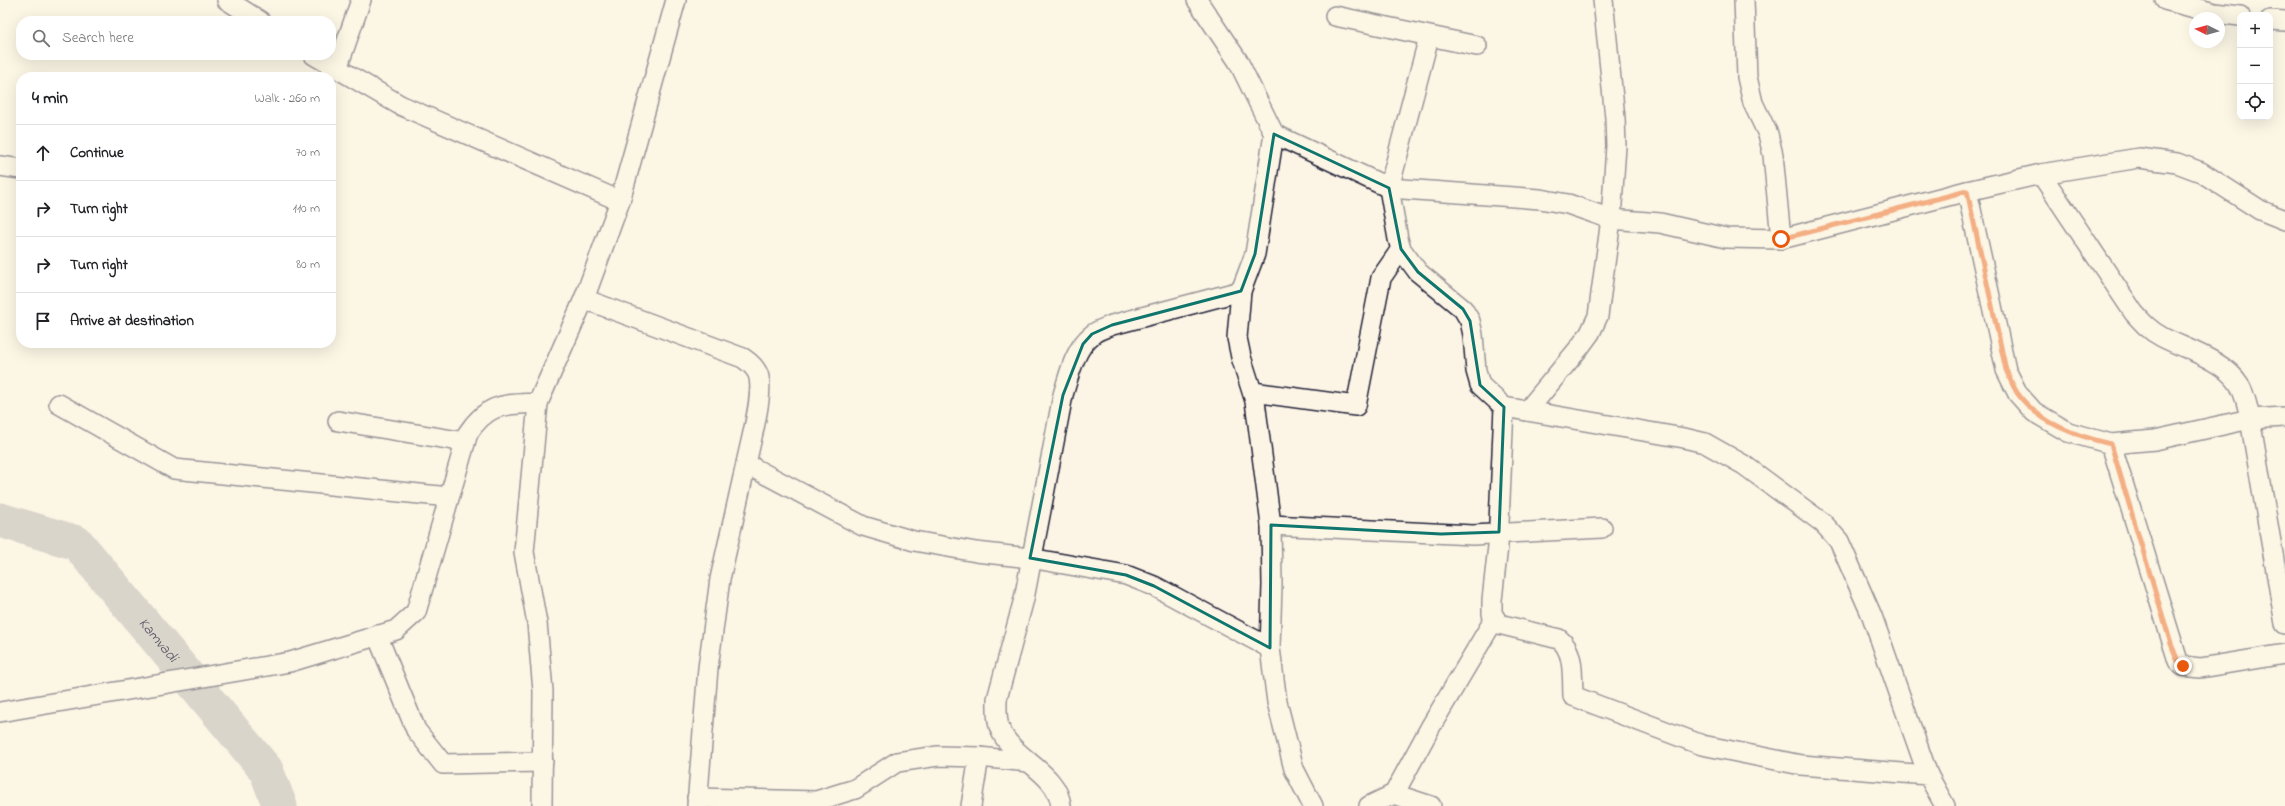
<!DOCTYPE html>
<html lang="en">
<head>
<meta charset="utf-8">
<style>
	:root { --surface:#fff; --page:#f6f6f6; --text:#202124; --muted:#757577; --line:#e0e0e0 }
	body { margin:0; font-family:"Indie Flower",sans-serif; background:var(--page); color:var(--text) }
	.controls { position:absolute; right:12px; top:12px; display:grid; overflow:hidden; border-radius:8px; box-shadow:0 4px 16px #0002 }
	.controls button { width:36px; height:36px; display:grid; place-items:center; padding:0; border:0; border-bottom:1px solid var(--line); background:var(--surface); color:var(--text); font:20px sans-serif }
	.compass { position:absolute; left:2189px; top:12px; width:36px; height:36px; border-radius:50%; background:var(--surface); box-shadow:0 4px 16px #0002; rotate:275deg }
	.stop { position:absolute; width:12px; height:12px; margin:-9px; border:3px solid #ea580c; border-radius:50%; background:#fff }
	.stop.end { background:#ea580c; border-color:#fff; box-shadow:0 1px 4px #0008 }
	.list { margin:0; padding:0; list-style:none }
	h2 { display:flex; justify-content:space-between; align-items:center; height:52px; margin:0; padding:0 16px; font-size:17px }
	h2 small { font-size:13px; font-weight:400; color:var(--muted) }
	.list li { display:grid; grid-template-columns:26px 1fr auto; gap:12px; align-items:center; box-sizing:border-box; height:56px; padding:0 16px; border-top:1px solid var(--line) }
	.list b { display:block; font-size:15px; white-space:nowrap }
	.list em { font-size:13px; font-style:normal; color:var(--muted) }
	.icon { flex:none; width:22px; height:22px; fill:none; stroke:currentColor; stroke-width:2; stroke-linecap:round; stroke-linejoin:round }
	.map { position:relative; flex:none; width:2285px; height:806px; overflow:hidden }
	.search { position:absolute; background:var(--surface); box-shadow:0 4px 16px #0002; left:16px; top:16px; width:320px; height:44px; display:flex; align-items:center; gap:10px; box-sizing:border-box; padding:0 14px; border-radius:16px; color:var(--muted); font-size:15px }
	.panel { position:absolute; background:var(--surface); box-shadow:0 4px 16px #0002; left:16px; top:72px; width:320px; height:276px; border-radius:16px }
	.map>svg:first-child { display:block }
	.lines { fill:none; stroke-linecap:round; stroke-linejoin:round }
	.river { stroke:#b2adab; stroke-width:35 }
	.minor-casing { stroke:#22223b; stroke-width:22 }
	.minor { stroke:#fcf5e5; stroke-width:19 }
	.route { stroke:#ea580c; stroke-width:5 }
	.marked { fill:none; stroke:#0f766e; stroke-width:3; stroke-linejoin:round }
	.labels { text-anchor:middle; dominant-baseline:central; stroke-width:4; stroke-linejoin:round; paint-order:stroke }
	.water-label { font-size:15px; font-style:italic; fill:#545362; stroke:#fcf5e5 }
</style>
</head>
<body>
<div class="map">
<svg width="2285" height="806" viewBox="0 0 2285 806">
	<rect width="100%" height="100%" fill="#fcf5e5"/>
	<filter id="ink" filterUnits="userSpaceOnUse"><feTurbulence type="fractalNoise" baseFrequency=".025" numOctaves="2"/><feDisplacementMap in="SourceGraphic" scale="8" xChannelSelector="R" yChannelSelector="G"/><feConvolveMatrix kernelMatrix="1 2 1 2 8 2 1 2 1" color-interpolation-filters="sRGB"/></filter>
	<g filter="url(#ink)">
		<g class="lines">
			<path class="river" id="s1" d="M0 520 77 543 266 770 280 806"/>
			<g class="minor-casing">
				<g id="minor">
					<path d="M227 0 260 21"/>
					<path d="M1197 0 1238 61 1274 134 1255 254 1241 291 1237 338 1241 357 1255 401 1271 525 1272 585 1270 648 1277 702 1294 769 1313 806"/>
					<path d="M1744 0 1747 77 1753 103 1768 134 1773 155 1781 239"/>
					<path d="M2165 0 2214 13 2240 16"/>
					<path d="M1335 16 1477 46"/>
					<path d="M2270 20 2285 21"/>
					<path d="M1429 37 1389 188 1398 239 1401 249 1418 272 1463 309 1470 321 1473 335 1476 371 1480 385 1504 407 1498 546 1492 600V614L1499 624 1559 639C1575 651 1572 677 1573 696L1702 745 1801 765 1928 775 1945 806"/>
					<path d="M314 55 400 105 620 201"/>
					<path d="M337 69 361 0"/>
					<path d="M1274 134 1389 188 1540 199 1568 204 1611 219 1660 223 1726 238 1781 239 1967 191 2041 174 2139 158 2177 163 2201 172 2260 210 2285 220"/>
					<path d="M0 166 21 169"/>
					<path d="M2041 174 2134 313C2142 322 2150 331 2162 337 2185 349 2224 360 2239 384 2245 395 2248 407 2250 419L2285 624"/>
					<path d="M1967 191 2006 370 2018 394 2034 412 2068 432 2111 444 2155 440 2250 419 2285 417"/>
					<path d="M584 299 743 358C749 362 755 367 758 374 765 392 750 443 746 464"/>
					<path d="M1253 392 1356 406 1381 278 1401 249"/>
					<path d="M538 403 524 552 537 623 543 691 542 806"/>
					<path d="M59 404 174 469 449 497"/>
					<path d="M1504 407 1684 438 1705 443 1744 465 1823 523 1839 541 1872 616 1928 775"/>
					<path d="M1527 411 1579 348 1590 333 1598 316 1611 219 1616 146 1615 118 1603 0"/>
					<path d="M338 421 465 442"/>
					<path d="M2111 444 2178 661 2183 666 2200 668 2285 654"/>
					<path d="M1271 525 1473 535 1602 528"/>
					<path d="M377 635 416 730 443 764 543 762"/>
					<path d="M0 712 290 662 396 630 416 612 468 433C489 402 504 405 538 403L584 299 620 201 676 0"/>
					<path d="M1394 794 1431 806"/>
					<path d="M697 798 816 801 855 789 897 762 938 756 979 757 1028 762"/>
					<path d="M697 806 708 668 720 579 746 464 863 526 914 541 976 552 1030 558 1126 575 1154 586 1270 648"/>
					<path d="M971 806 979 757"/>
					<path d="M1061 806C1058 772 1012 759 1000 729 996 720 997 709 997 699L1024 599 1063 395C1069 375 1075 348 1092 335 1097 330 1106 328 1112 325L1241 291"/>
					<path d="M1369 806 1394 794 1431 726 1495 618"/>
				</g>
			</g>
			<use href="#minor" class="minor"/>
		</g>
	</g>
	<g class="lines" filter="url(#ink)">
		<path class="route" d="M1781 239 1967 191 2006 370C2010 378 2013 387 2018 394 2040 424 2077 436 2111 444L2171 644 2178 661 2183 666"/>
	</g>
	<path d="M0 0H2285V806H0ZM1274 134 1389 188 1401 249 1418 272 1463 309 1470 321 1480 385 1504 407 1499 532 1441 534 1271 525 1270 648 1154 586 1126 575 1030 558 1063 395 1083 344 1092 334 1112 325 1241 291 1255 254Z" fill="#fcf5e5" fill-opacity=".55" fill-rule="evenodd"/>
	<path class="marked" d="M1274 134 1389 188 1401 249 1418 272 1463 309 1470 321 1480 385 1504 407 1499 532 1441 534 1271 525 1270 648 1154 586 1126 575 1030 558 1063 395 1083 344 1092 334 1112 325 1241 291 1255 254Z"/>
	<g class="labels">
		<g class="water-label">
			<text stroke="none"><textPath href="#s1" startOffset="207">Kamvadi</textPath></text>
		</g>
	</g>
</svg>
<div class="controls">
<button>+</button>
<button>−</button>
<button><svg class="icon" aria-label="locate" viewBox="0 0 24 24"><circle cx="12" cy="12" r="6"/><path d="M12 2v4M12 18v4M2 12h4M18 12h4"/></svg></button>
</div>
<svg class="compass" viewBox="-18 -18 36 36"><path d="M0-13l5 13h-10z" fill="#e53935"/><path d="M0 13l5-13h-10z" fill="#757577"/></svg>
<div class="stop" style="left:1781px;top:239px"></div>
<div class="stop end" style="left:2183px;top:666px"></div>
<div class="search"><svg class="icon" aria-label="search" viewBox="0 0 24 24"><circle cx="10" cy="10" r="6"/><path d="M15 15l6 6"/></svg>Search here</div>
<section class="panel">
<h2>4 min<small>Walk · 260 m</small></h2>
<ul class="list">
<li><svg class="icon" aria-label="ahead" viewBox="0 0 24 24"><path d="M12 20V5M6 11l6-6 6 6"/></svg><div><b>Continue</b></div><em>70 m</em></li>
<li><svg class="icon" aria-label="right" viewBox="0 0 24 24"><path d="M7 20v-9h11M14 6l5 5-5 5"/></svg><div><b>Turn right</b></div><em>110 m</em></li>
<li><svg class="icon" aria-label="right" viewBox="0 0 24 24"><path d="M7 20v-9h11M14 6l5 5-5 5"/></svg><div><b>Turn right</b></div><em>80 m</em></li>
<li><svg class="icon" aria-label="arrive" viewBox="0 0 24 24"><path d="M6 21V4h12l-3 4 3 4H6"/></svg><div><b>Arrive at destination</b></div></li>
</ul>
</section>
</div>
</body>
</html>
